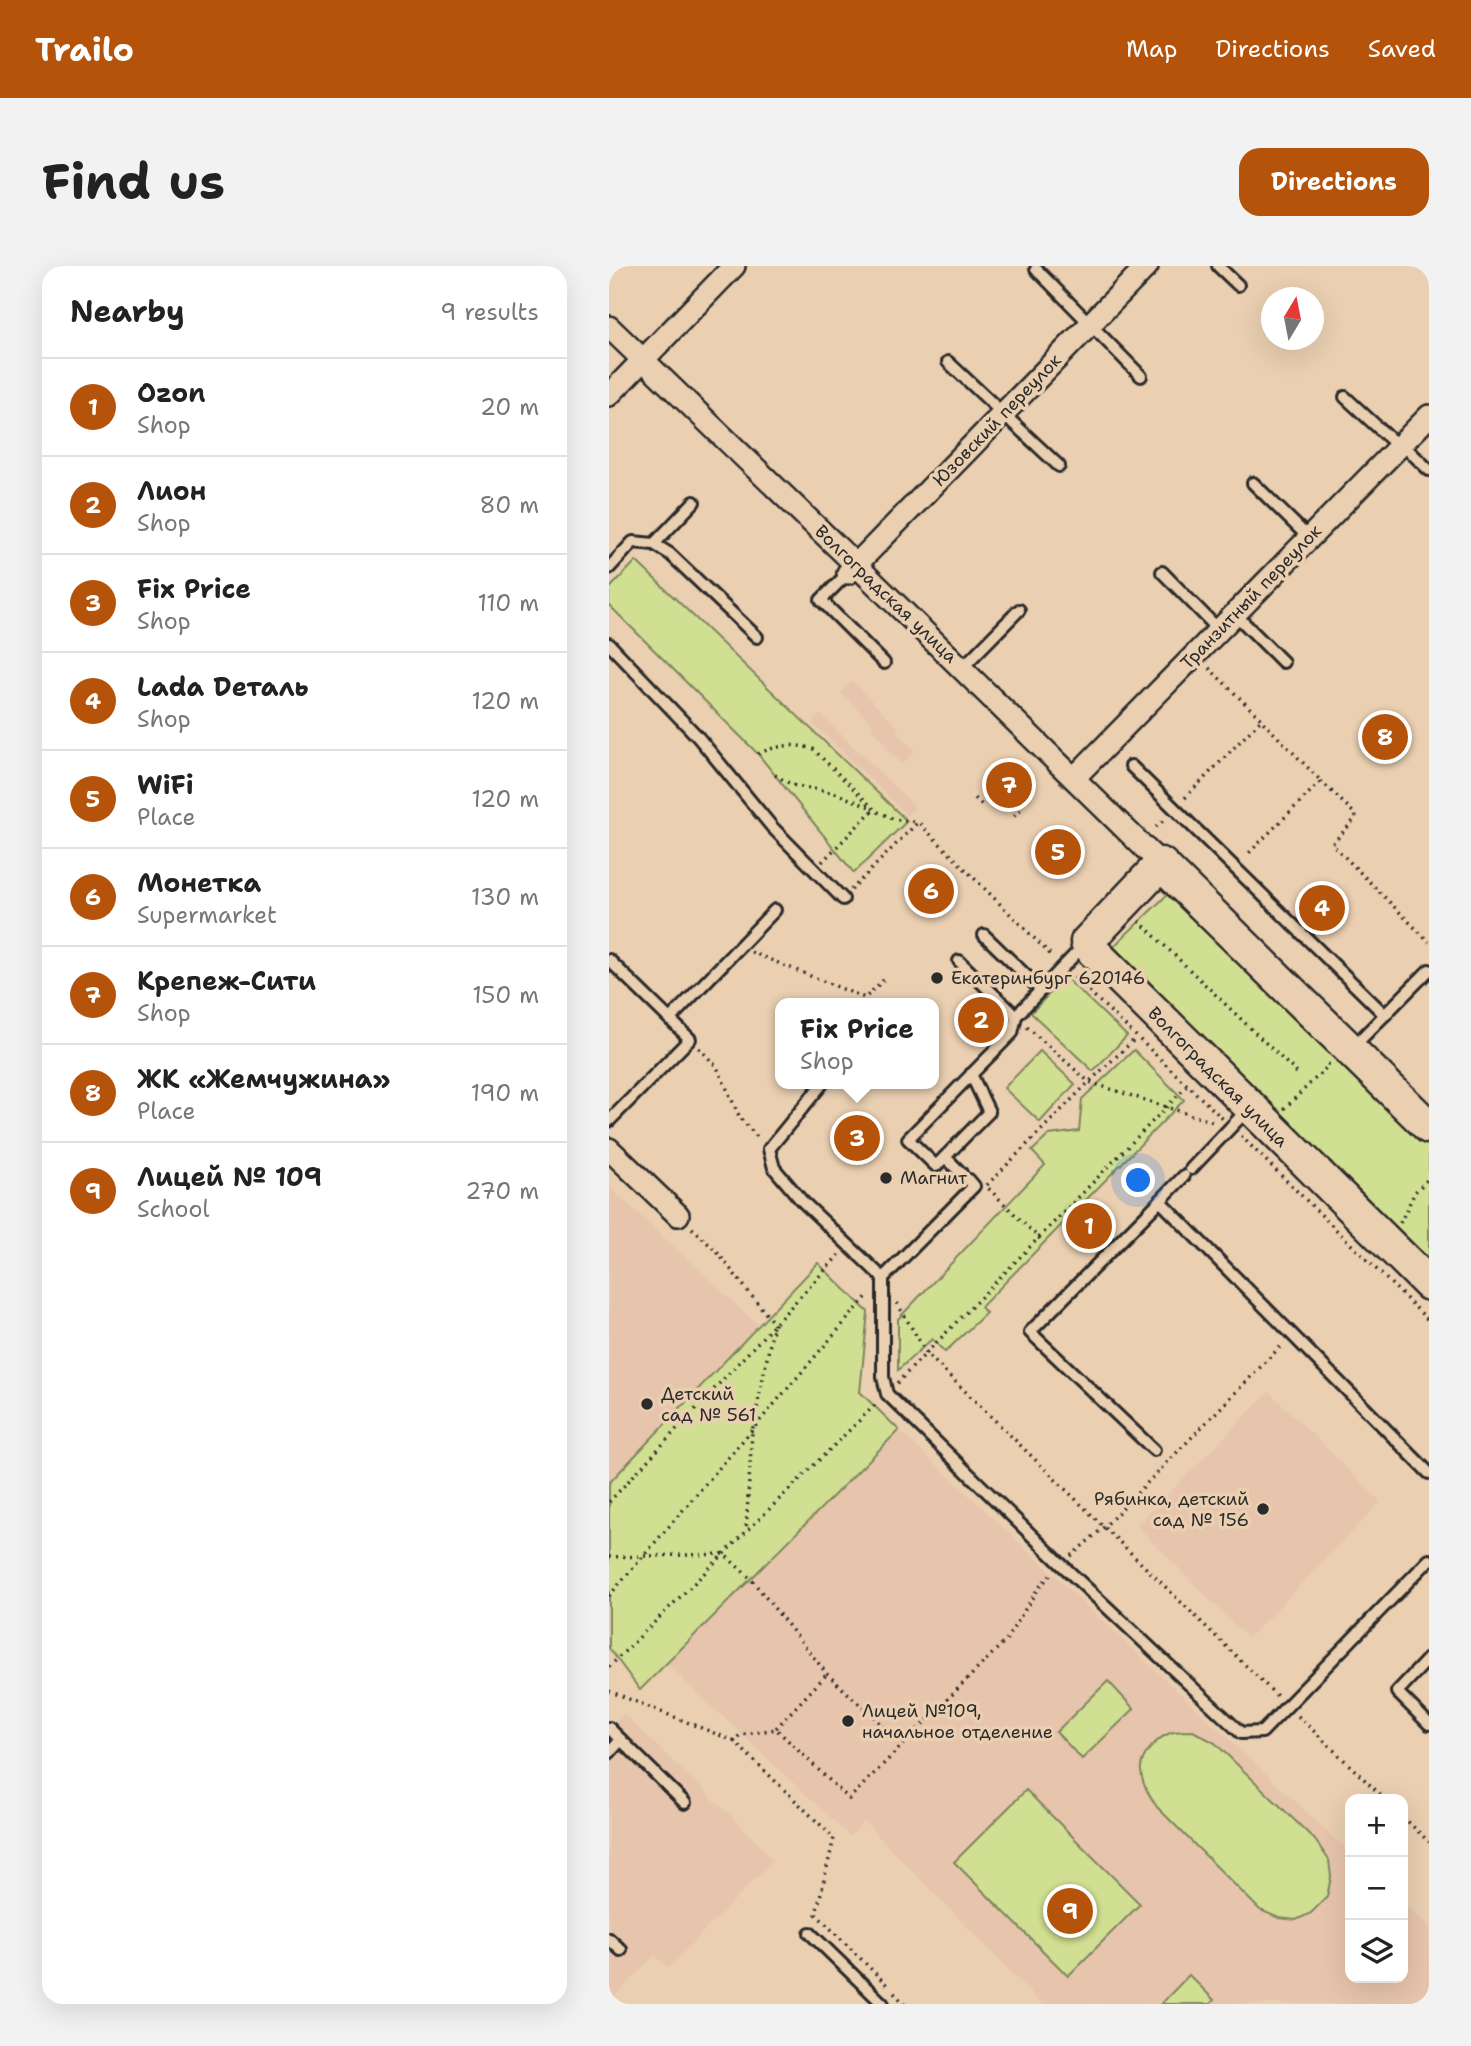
<!DOCTYPE html>
<html lang="en">
<head>
<meta charset="utf-8">
<style>
	:root { --surface:#fff; --page:#f2f2f2; --text:#222; --muted:#767676; --line:#e0e0e0; --accent:#b45309 }
	body { margin:0; font-family:"Shantell Sans",sans-serif; background:var(--page); color:var(--text) }
	.controls { position:absolute; right:21px; bottom:21px; display:grid; overflow:hidden; border-radius:14px; box-shadow:0 7px 28px #0002 }
	.controls button { width:63px; height:63px; display:grid; place-items:center; padding:0; border:0; border-bottom:2px solid var(--line); background:var(--surface); color:var(--text); font:35px sans-serif }
	.compass { position:absolute; left:652px; top:21px; width:63px; height:63px; border-radius:50%; background:var(--surface); box-shadow:0 7px 28px #0002; rotate:10deg }
	.you { position:absolute; left:530px; top:915px; width:24px; height:24px; margin:-18px; border:5px solid #fff; border-radius:50%; background:#1a73e8; box-shadow:0 0 0 10px #1a73e833 }
	.badge { display:grid; place-items:center; width:46px; height:46px; border-radius:50%; background:var(--accent); color:#fff; font-size:23px; font-weight:700 }
	.pin { position:absolute; translate:-50% -50%; border:4px solid #fff; box-shadow:0 2px 7px #0006 }
	.popup { position:absolute; left:166px; top:732px; width:164px; height:91px; box-sizing:border-box; display:grid; place-content:center; border-radius:14px; background:var(--surface); filter:drop-shadow(0 2px 5px #0005); font-size:23px; white-space:nowrap; color:var(--muted) }
	.popup b { font-size:26px; color:var(--text) }
	.popup::after { content:''; position:absolute; left:50%; top:100%; margin-left:-14px; border:14px solid transparent; border-top-color:var(--surface) }
	.list { margin:0; padding:0; list-style:none }
	h2 { display:flex; justify-content:space-between; align-items:center; height:91px; margin:0; padding:0 28px; font-size:30px }
	h2 small { font-size:23px; font-weight:400; color:var(--muted) }
	.list li { display:grid; grid-template-columns:46px 1fr auto; gap:21px; align-items:center; box-sizing:border-box; height:98px; padding:0 28px; border-top:2px solid var(--line) }
	.list b { display:block; font-size:26px; white-space:nowrap }
	.list p { margin:0; font-size:23px; white-space:nowrap; color:var(--muted) }
	.list em { font-size:23px; font-style:normal; color:var(--muted) }
	.icon { flex:none; width:38px; height:38px; fill:none; stroke:currentColor; stroke-width:2; stroke-linecap:round; stroke-linejoin:round }
	.map { position:relative; flex:none; width:820px; height:1738px; overflow:hidden; border-radius:21px }
	header { display:flex; align-items:center; gap:42px; box-sizing:border-box; height:98px; padding:0 35px; background:var(--accent); color:#fff }
	header strong { font-size:33px }
	nav { display:flex; gap:38px; margin-inline-start:auto; font-size:24px }
	.intro { display:flex; align-items:center; justify-content:space-between; box-sizing:border-box; height:168px; padding:0 42px }
	h1 { margin:0; font-size:49px }
	.button { padding:18px 32px; border-radius:21px; background:var(--accent); color:#fff; font-size:24px; font-weight:700 }
	main { display:flex; gap:42px; padding:0 42px }
	aside { flex:1; background:var(--surface); border-radius:21px; box-shadow:0 7px 28px #0002 }
	.map>svg:first-child { display:block }
	.built { fill:#e7c4ac }
	.green { fill:#d1df92; stroke:#7e855e; stroke-width:2 }
	.lines { fill:none; stroke-linecap:round; stroke-linejoin:round }
	.lane-casing { stroke:#2b2b2b; stroke-width:16 }
	.street-casing { stroke:#2b2b2b; stroke-width:26 }
	.secondary-casing { stroke:#2b2b2b; stroke-width:37 }
	.path { stroke:#2b2b2b; stroke-width:3.5; stroke-dasharray:2 5; stroke-linecap:butt }
	.lane { stroke:#eacfb1; stroke-width:10 }
	.street { stroke:#eacfb1; stroke-width:21 }
	.secondary { stroke:#eacfb1; stroke-width:32 }
	.poi-dot { fill:#2b2b2b; stroke:#eacfb1; stroke-width:2.5 }
	.labels { text-anchor:middle; dominant-baseline:central; stroke-width:7; stroke-linejoin:round; paint-order:stroke }
	.street-label { font-size:18px; fill:#2b2b2b; stroke:#eacfb1 }
	.poi-label { font-size:18px; fill:#2b2b2b; stroke:#eacfb1; text-anchor:start }
</style>
</head>
<body>
<header>
<strong>Trailo</strong>
<nav><a>Map</a><a>Directions</a><a>Saved</a></nav>
</header>
<div class="intro"><h1>Find us</h1><a class="button">Directions</a></div>
<main>
<aside>
<h2>Nearby<small>9 results</small></h2>
<ul class="list">
<li><span class="badge">1</span><div><b>Ozon</b><p>Shop</p></div><em>20 m</em></li>
<li><span class="badge">2</span><div><b>Лион</b><p>Shop</p></div><em>80 m</em></li>
<li><span class="badge">3</span><div><b>Fix Price</b><p>Shop</p></div><em>110 m</em></li>
<li><span class="badge">4</span><div><b>Lada Dеталь</b><p>Shop</p></div><em>120 m</em></li>
<li><span class="badge">5</span><div><b>WiFi</b><p>Place</p></div><em>120 m</em></li>
<li><span class="badge">6</span><div><b>Монетка</b><p>Supermarket</p></div><em>130 m</em></li>
<li><span class="badge">7</span><div><b>Крепеж-Сити</b><p>Shop</p></div><em>150 m</em></li>
<li><span class="badge">8</span><div><b>ЖК «Жемчужина»</b><p>Place</p></div><em>190 m</em></li>
<li><span class="badge">9</span><div><b>Лицей № 109</b><p>School</p></div><em>270 m</em></li>
</ul>
</aside>
<div class="map">
<svg width="820" height="1738" viewBox="0 0 820 1738">
	<rect width="100%" height="100%" fill="#eacfb1"/>
	<filter id="ink" filterUnits="userSpaceOnUse"><feTurbulence type="fractalNoise" baseFrequency=".0143" numOctaves="2"/><feDisplacementMap in="SourceGraphic" scale="14" xChannelSelector="R" yChannelSelector="G"/><feConvolveMatrix kernelMatrix="1 2 1 2 8 2 1 2 1" color-interpolation-filters="sRGB"/></filter>
	<g filter="url(#ink)">
		<g class="built">
			<path d="M243 415 290 463 288 466 306 485 293 498 275 480 277 477 262 462 264 459 232 426Z"/>
			<path d="M211 448 306 541 298 549 203 456Z"/>
			<path d="M0 921 150 1060 0 1217Z"/>
			<path d="M660 1126 772 1236 639 1372 528 1260Z"/>
			<path d="M290 1164 741 1587V1712H794V1636L820 1660V1738H433L255 1555 241 1570 58 1398Z"/>
			<path d="M14 1448 126 1554 164 1594 59 1702 46 1689 0 1736V1462Z"/>
		</g>
		<g class="green">
			<path d="M27 295 298 555 245 607 149 488 0 339V323Z"/>
			<path d="M561 626 820 880V993L503 682Z"/>
			<path d="M456 711 518 770 484 805 422 747Z"/>
			<path d="M525 784 575 834 372 1041 377 1047 336 1086 323 1073 289 1104V1053L436 899 423 885 440 869 470 865 473 833Z"/>
			<path d="M431 785 466 818 431 856 395 822Z"/>
			<path d="M209 997 259 1046 251 1126 290 1164 31 1424 0 1382V1217Z"/>
			<path d="M499 1415 525 1443 473 1493 447 1466Z"/>
			<path d="M584 1465 606 1477 706 1574 720 1594 722 1611 718 1631 702 1647 687 1654 670 1652 651 1644 548 1541C541 1530 533 1519 532 1505 530 1491 548 1472 561 1467 568 1464 577 1466 584 1465Z"/>
			<path d="M417 1524 531 1638 459 1710 345 1596Z"/>
			<path d="M580 1709 605 1734 601 1738H552Z"/>
		</g>
		<g class="lines">
			<g class="lane-casing">
				<g id="lane">
					<path d="M609 0 629 19"/>
					<path d="M427 3 532 110"/>
					<path d="M339 96 450 200"/>
					<path d="M736 131 790 181"/>
					<path d="M793 178 820 204"/>
					<path d="M644 217 700 272"/>
					<path d="M45 278 85 236"/>
					<path d="M0 302 24 276 45 278 61 288 148 371"/>
					<path d="M553 306 610 364"/>
					<path d="M238 308 212 334 275 397"/>
					<path d="M626 348 674 396"/>
					<path d="M0 378 89 471 163 561 234 633"/>
					<path d="M353 402 410 344"/>
					<path d="M522 500 776 749"/>
					<path d="M375 669 432 724"/>
					<path d="M0 694 81 773 0 855"/>
					<path d="M350 695 407 750"/>
					<path d="M61 753 166 644"/>
					<path d="M743 782 820 704"/>
					<path d="M362 808 380 846 327 900 299 873 403 767 407 750 476 678"/>
					<path d="M213 818 160 883 165 902 192 934 274 1012 365 920 360 914"/>
					<path d="M336 891 352 907"/>
					<path d="M582 903 640 842"/>
					<path d="M551 935 575 910"/>
					<path d="M274 1012V1111L278 1128 453 1299 632 1467 653 1466 820 1294"/>
					<path d="M545 1184 421 1066 551 935 820 1207"/>
					<path d="M820 1392 788 1426 820 1458"/>
					<path d="M0 1462 12 1474 0 1487"/>
					<path d="M12 1474 76 1537"/>
					<path d="M201 1667 274 1738"/>
					<path d="M0 1673 12 1684"/>
				</g>
			</g>
			<g class="street-casing">
				<g id="street">
					<path d="M0 61 247 299 552 598"/>
					<path d="M0 129 125 0"/>
					<path d="M239 307 538 0"/>
					<path d="M465 512 820 150"/>
					<path d="M0 883 69 949"/>
				</g>
			</g>
			<g class="secondary-casing">
				<path id="secondary" d="M820 861 552 598 478 676 485 686 820 1018"/>
			</g>
			<g class="path">
				<path d="M600 402 652 453"/>
				<path d="M149 488C168 479 185 477 204 483L267 545"/>
				<path d="M166 509 183 519 226 527 263 542"/>
				<path d="M712 515 746 548 747 552 723 578 820 676"/>
				<path d="M386 531 388 519"/>
				<path d="M366 532 375 541"/>
				<path d="M576 532 652 454 712 515 637 590"/>
				<path d="M405 550 414 541"/>
				<path d="M547 561 556 553"/>
				<path d="M213 596 262 546 267 545 285 553 309 556"/>
				<path d="M242 624 309 556 444 691"/>
				<path d="M530 655 690 809"/>
				<path d="M142 686 256 732 274 714"/>
				<path d="M465 711 614 853"/>
				<path d="M418 761 480 816 607 857"/>
				<path d="M90 782 108 801 131 852 150 873"/>
				<path d="M675 843 720 799 718 797"/>
				<path d="M632 870 820 1055"/>
				<path d="M791 957 806 926 820 912"/>
				<path d="M83 962 108 986 165 1058 143 1166 137 1265"/>
				<path d="M431 973 377 920 480 816 527 772"/>
				<path d="M288 1037 318 1088 668 1430"/>
				<path d="M288 1117 578 820"/>
				<path d="M0 1236 230 989"/>
				<path d="M462 1290 495 1261 674 1078"/>
				<path d="M0 1291 115 1288 142 1313 218 1408 293 1477"/>
				<path d="M0 1330 260 1028"/>
				<path d="M0 1401 268 1137"/>
				<path d="M0 1425 125 1475 131 1469 167 1463 240 1533 397 1374 428 1324 443 1307"/>
				<path d="M689 1450 776 1533"/>
				<path d="M167 1462 218 1408"/>
				<path d="M125 1475 225 1572 207 1648 280 1721"/>
				<path d="M794 1551 820 1576"/>
				<path d="M285 1727 296 1738"/>
			</g>
			<use href="#lane" class="lane"/>
			<use href="#street" class="street"/>
			<use href="#secondary" class="secondary"/>
		</g>
	</g>
	<g class="poi-dot">
		<circle cx="328" cy="712" r="7"/>
		<circle cx="277" cy="912" r="7"/>
		<circle cx="38" cy="1138" r="7"/>
		<circle cx="654" cy="1243" r="7"/>
		<circle cx="239" cy="1455" r="7"/>
	</g>
	<g class="labels">
		<g class="street-label">
			<text transform="translate(388 154) rotate(-46)">Юзовский переулок</text>
			<text transform="translate(277 328) rotate(44)">Волгоградская улица</text>
			<text transform="translate(642 331) rotate(-46)">Транзитный переулок</text>
			<text transform="translate(609 811) rotate(45)">Волгоградская улица</text>
		</g>
		<g class="poi-label">
			<text x="342" y="712">Екатеринбург 620146</text>
			<text x="291" y="912">Магнит</text>
			<text x="52" y="1128">Детский<tspan x="52" dy="21">сад № 561</tspan></text>
			<text x="640" y="1233" text-anchor="end">Рябинка, детский<tspan x="640" dy="21">сад № 156</tspan></text>
			<text x="253" y="1445">Лицей №109,<tspan x="253" dy="21">начальное отделение</tspan></text>
		</g>
	</g>
</svg>
<div class="controls">
<button>+</button>
<button>−</button>
<button><svg class="icon" aria-label="layers" viewBox="0 0 24 24"><path d="M12 4l9 5-9 5-9-5zM3 14l9 5 9-5"/></svg></button>
</div>
<svg class="compass" viewBox="-18 -18 36 36"><path d="M0-13l5 13h-10z" fill="#e53935"/><path d="M0 13l5-13h-10z" fill="#767676"/></svg>
<div class="you"></div>
<div class="pin badge" style="left:480px;top:960px">1</div>
<div class="pin badge" style="left:372px;top:754px">2</div>
<div class="pin badge" style="left:248px;top:872px">3</div>
<div class="popup"><b>Fix Price</b>Shop</div>
<div class="pin badge" style="left:713px;top:642px">4</div>
<div class="pin badge" style="left:449px;top:586px">5</div>
<div class="pin badge" style="left:322px;top:625px">6</div>
<div class="pin badge" style="left:400px;top:519px">7</div>
<div class="pin badge" style="left:776px;top:471px">8</div>
<div class="pin badge" style="left:461px;top:1645px">9</div>
</div>
</main>
</body>
</html>
